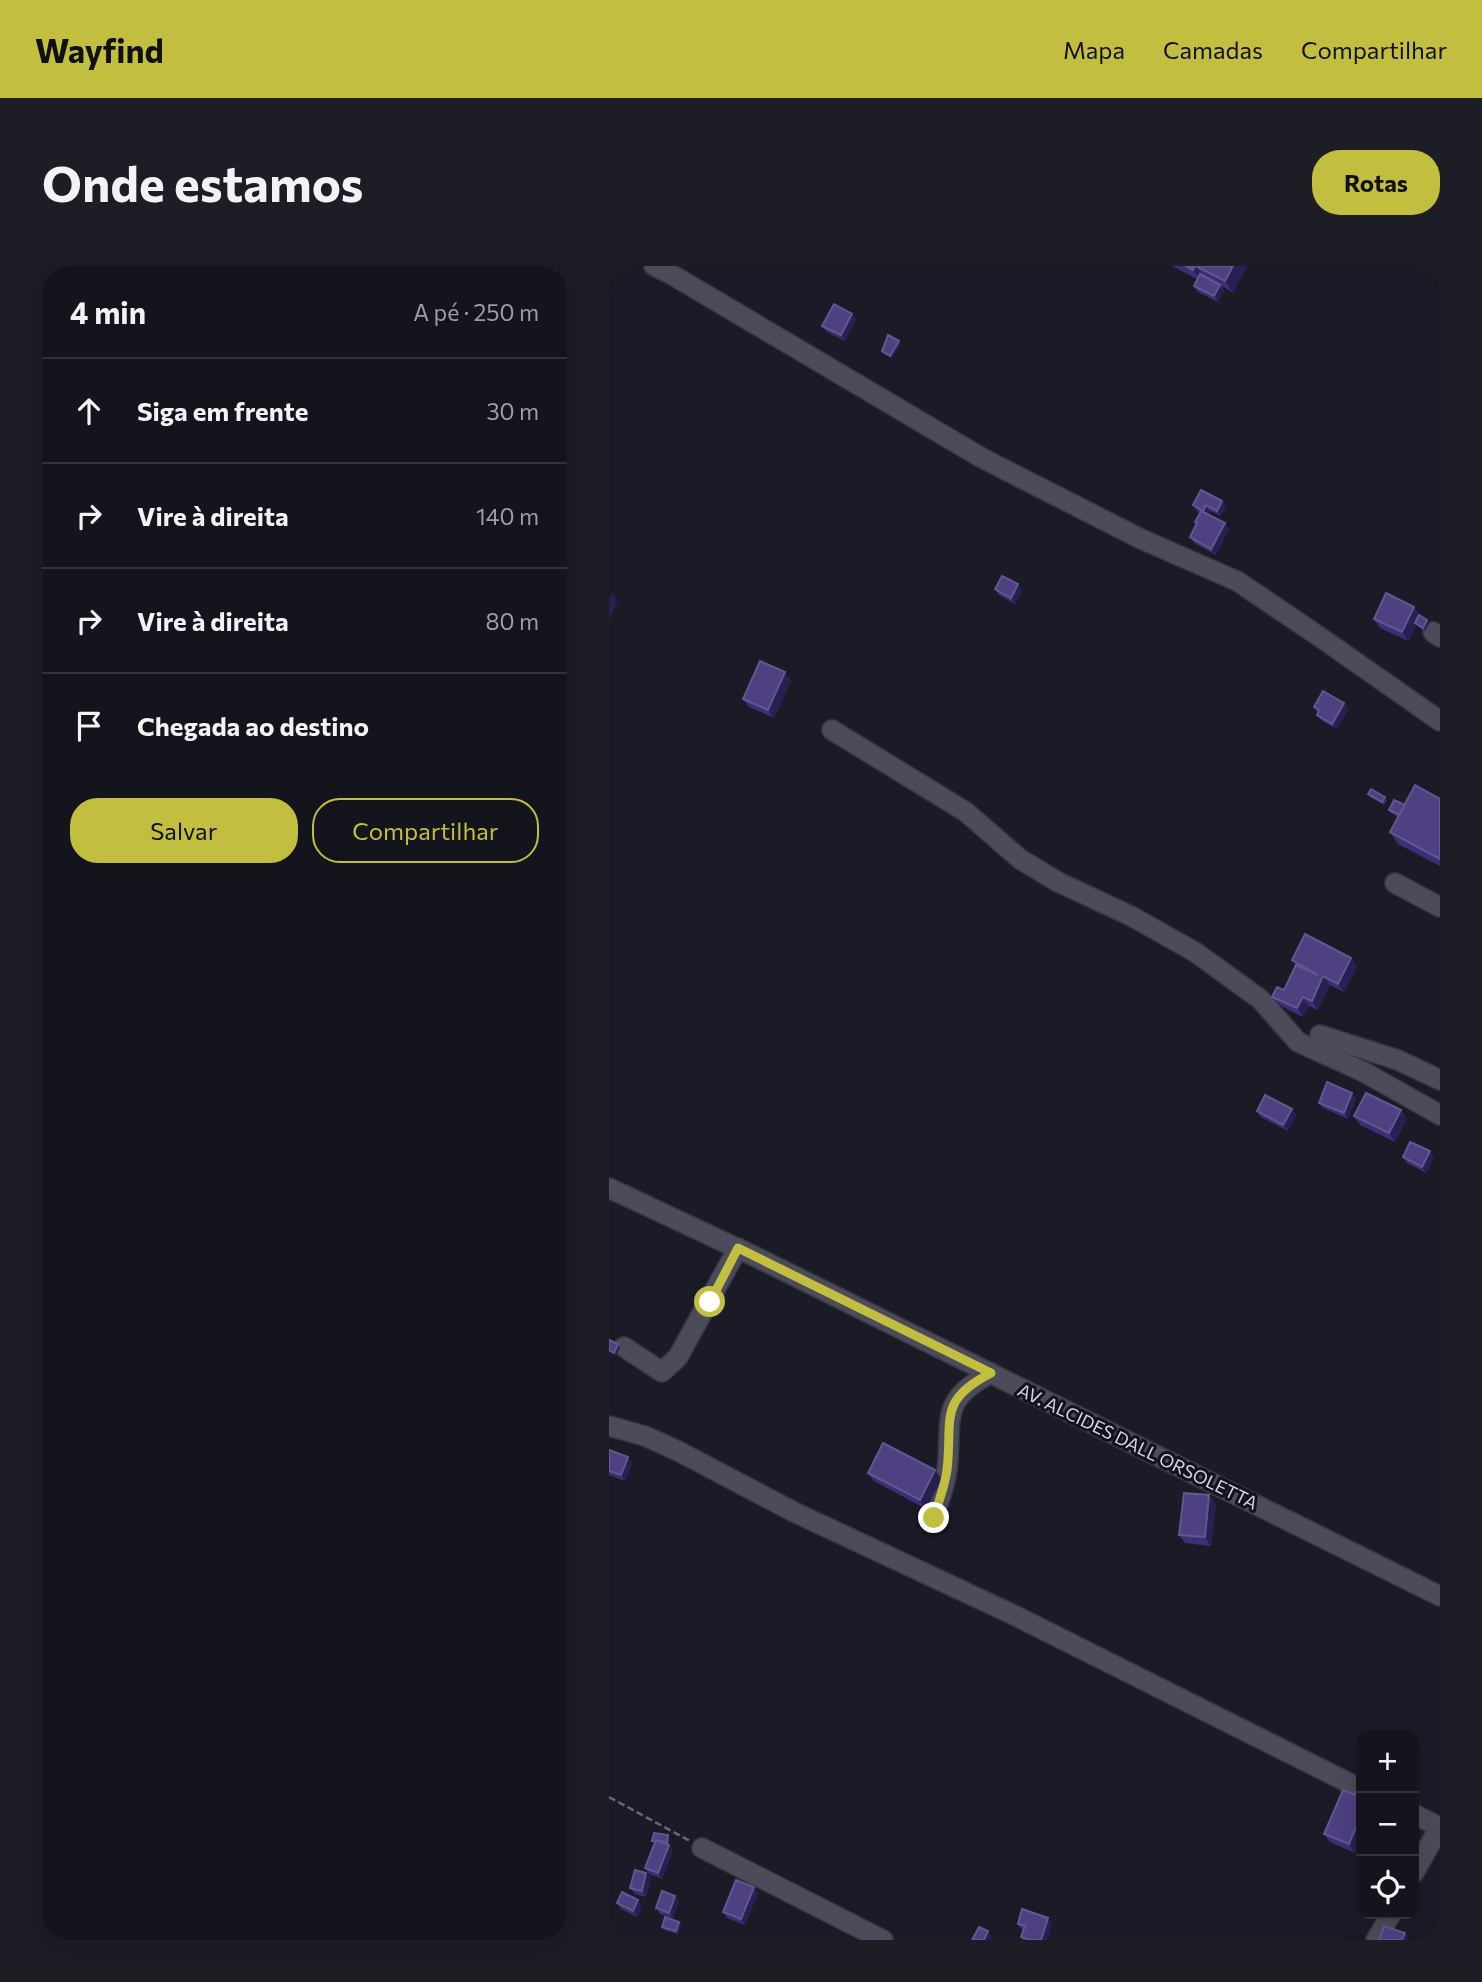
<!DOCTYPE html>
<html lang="pt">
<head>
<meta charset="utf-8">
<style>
	:root { --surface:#14141d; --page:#1d1d26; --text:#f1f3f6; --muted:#9d9ea4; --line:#33333b; --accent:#c1be40 }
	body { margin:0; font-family:Commissioner,sans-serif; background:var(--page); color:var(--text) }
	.controls { position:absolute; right:21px; bottom:21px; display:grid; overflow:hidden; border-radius:14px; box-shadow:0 7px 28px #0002 }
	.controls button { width:63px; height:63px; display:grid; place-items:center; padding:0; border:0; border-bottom:2px solid var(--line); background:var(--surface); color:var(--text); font:35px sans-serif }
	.stop { position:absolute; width:21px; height:21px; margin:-16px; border:5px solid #c1be40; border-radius:50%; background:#fff }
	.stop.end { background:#c1be40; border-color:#fff; box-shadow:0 2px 7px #0008 }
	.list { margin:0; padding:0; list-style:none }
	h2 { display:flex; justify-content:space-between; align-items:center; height:91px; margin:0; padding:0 28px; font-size:30px }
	h2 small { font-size:23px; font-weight:400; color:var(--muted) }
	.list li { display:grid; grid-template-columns:46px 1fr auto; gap:21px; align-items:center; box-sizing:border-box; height:105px; padding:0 28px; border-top:2px solid var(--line) }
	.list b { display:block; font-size:26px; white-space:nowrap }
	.list em { font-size:23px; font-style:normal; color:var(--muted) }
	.actions { display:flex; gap:14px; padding:21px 28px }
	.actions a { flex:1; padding:16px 0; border:2px solid var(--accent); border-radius:28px; text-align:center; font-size:24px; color:var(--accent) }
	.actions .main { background:var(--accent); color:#111 }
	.icon { flex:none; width:38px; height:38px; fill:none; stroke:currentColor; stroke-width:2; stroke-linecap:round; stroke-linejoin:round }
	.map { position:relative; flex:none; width:831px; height:1674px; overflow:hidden; border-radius:28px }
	header { display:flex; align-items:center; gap:42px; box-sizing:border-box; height:98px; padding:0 35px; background:var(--accent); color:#111 }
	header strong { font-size:33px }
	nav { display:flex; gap:38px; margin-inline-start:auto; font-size:24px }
	.intro { display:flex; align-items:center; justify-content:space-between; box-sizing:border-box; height:168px; padding:0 42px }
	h1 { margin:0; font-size:49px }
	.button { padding:18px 32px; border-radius:28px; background:var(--accent); color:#111; font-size:24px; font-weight:700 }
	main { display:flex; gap:42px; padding:0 42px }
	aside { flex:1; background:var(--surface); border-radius:28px; box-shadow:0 7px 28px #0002 }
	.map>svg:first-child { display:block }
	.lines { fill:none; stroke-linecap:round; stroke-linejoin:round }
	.minor-casing { stroke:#373640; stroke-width:22 }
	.path { stroke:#686773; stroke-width:2.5; stroke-dasharray:7 3.5; stroke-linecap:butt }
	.minor { stroke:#4c4b5a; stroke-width:19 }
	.wall { fill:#3e2e76 }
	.shaded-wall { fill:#291f52 }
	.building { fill:#4e4081; stroke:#63578f; stroke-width:2 }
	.route { stroke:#c1be40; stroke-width:9 }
	.labels { text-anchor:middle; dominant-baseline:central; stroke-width:6; stroke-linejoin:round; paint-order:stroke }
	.street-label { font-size:18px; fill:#d3d3dc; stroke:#12111d }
</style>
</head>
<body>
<header>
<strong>Wayfind</strong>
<nav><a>Mapa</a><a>Camadas</a><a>Compartilhar</a></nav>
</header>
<div class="intro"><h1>Onde estamos</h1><a class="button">Rotas</a></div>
<main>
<aside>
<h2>4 min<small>A pé · 250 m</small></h2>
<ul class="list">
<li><svg class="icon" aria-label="ahead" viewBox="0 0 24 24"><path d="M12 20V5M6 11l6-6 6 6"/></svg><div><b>Siga em frente</b></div><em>30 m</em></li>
<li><svg class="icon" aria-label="right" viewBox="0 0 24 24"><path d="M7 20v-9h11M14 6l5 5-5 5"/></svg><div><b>Vire à direita</b></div><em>140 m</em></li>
<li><svg class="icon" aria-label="right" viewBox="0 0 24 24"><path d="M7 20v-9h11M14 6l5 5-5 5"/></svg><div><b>Vire à direita</b></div><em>80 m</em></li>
<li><svg class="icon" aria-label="arrive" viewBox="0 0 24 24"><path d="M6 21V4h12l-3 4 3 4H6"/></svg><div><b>Chegada ao destino</b></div></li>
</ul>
<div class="actions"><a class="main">Salvar</a><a>Compartilhar</a></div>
</aside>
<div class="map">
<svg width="831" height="1674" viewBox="0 0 831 1674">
	<rect width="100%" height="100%" fill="#1b1a27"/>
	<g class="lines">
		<g class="minor-casing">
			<g id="minor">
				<path d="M45 0 60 7 373 192 532 273 628 315 708 369 831 455"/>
				<path d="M824 366 831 371"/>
				<path d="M223 464 357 546 411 593 449 616 522 650 586 686 651 733 689 776 755 806 831 849"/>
				<path d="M786 617 831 641"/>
				<path d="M711 769 789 794 831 814"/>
				<path d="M0 922 149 992 831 1330"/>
				<path d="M15 1081 53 1106 69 1091 129 982"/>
				<path d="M0 1160 36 1170 71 1186 185 1246 407 1350 752 1523"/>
				<path d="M325 1252C329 1236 336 1220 338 1204 344 1153 329 1135 382 1107"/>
				<path d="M805 1548 830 1561"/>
				<path d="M93 1582 274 1674"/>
				<path d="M805 1607 831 1560"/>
				<path d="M767 1674 782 1648"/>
			</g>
		</g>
		<path class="path" d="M0 1531 81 1575"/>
		<use href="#minor" class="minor"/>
	</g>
	<g class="wall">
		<path d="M563 0H638L624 27 613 20 615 25 609 36 589 26 585 20 588 13Z"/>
		<path d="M243 48 247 54 236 75 218 66 213 60Z"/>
		<path d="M613 235 617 241 612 250 601 245 599 249 616 257 620 263 607 289 585 277 581 271 587 259 586 256 591 247 588 245 584 239Z"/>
		<path d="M386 323 413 324 406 338 390 329Z"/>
		<path d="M811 349 820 357 816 365 807 359 799 375 771 362 765 353Z"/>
		<path d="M182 415 165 452 140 441 134 433Z"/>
		<path d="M735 437 739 443 728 463 712 454 708 449 709 447 705 441Z"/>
		<path d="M759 528 778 534 775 539 761 531Z"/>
		<path d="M831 533V600L789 578 781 566 789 551 782 547 780 544 796 539Z"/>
		<path d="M683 694 748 701 735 726 721 719 709 744 700 740 694 751 670 739 663 731 675 724 687 700Z"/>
		<path d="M747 833 739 853 714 842 710 837Z"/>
		<path d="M683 843 687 849 679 865 652 851 648 845Z"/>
		<path d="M745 850 798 853 786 876 751 859Z"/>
		<path d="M794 891H825L817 907 798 897Z"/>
		<path d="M0 1184 19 1191 23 1197 16 1215 0 1209Z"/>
		<path d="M259 1207 333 1213 317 1243 265 1215Z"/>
		<path d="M607 1238 602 1280 576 1277 570 1269Z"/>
		<path d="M752 1531V1572L746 1587 721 1576 715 1568Z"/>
		<path d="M59 1569 61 1572 60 1579 64 1585 53 1613 40 1608 36 1602 46 1578 43 1575Z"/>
		<path d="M37 1607 42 1612 37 1631 26 1628 21 1622Z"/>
		<path d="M149 1627 136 1659 118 1652 114 1646Z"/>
		<path d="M66 1630 70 1635 64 1652 51 1648 47 1642Z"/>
		<path d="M8 1637 33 1640 28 1651 12 1643Z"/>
		<path d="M70 1656 72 1659 69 1668 55 1664 53 1661Z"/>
		<path d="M409 1658H443L438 1674H414L412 1671 414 1664H413Z"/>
	</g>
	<g class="shaded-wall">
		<path d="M587 0 595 11 592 15 584 4Z"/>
		<path d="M624 0H638L624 27 616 15Z"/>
		<path d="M611 19 615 25 609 36 605 30Z"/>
		<path d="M243 48 247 54 236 75 232 69Z"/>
		<path d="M290 75 292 78 283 93 281 90Z"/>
		<path d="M613 235 617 241 612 250 608 245Z"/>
		<path d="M597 239 601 245 598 250 594 245Z"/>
		<path d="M616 257 620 263 607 289 602 283Z"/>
		<path d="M409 318 413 324 406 338 402 332Z"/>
		<path d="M3 326 9 334 0 355V333Z"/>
		<path d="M805 341 811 349 807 358 806 357 807 359 799 375 793 366Z"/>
		<path d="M818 354 820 357 816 365 814 362Z"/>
		<path d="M176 406 182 415 165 452 159 444Z"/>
		<path d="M735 437 739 443 728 463 723 458Z"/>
		<path d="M742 692 748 701 735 726 729 718Z"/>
		<path d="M714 710 721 719 709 744 703 735Z"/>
		<path d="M694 731 700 740 694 751 688 742Z"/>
		<path d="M743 827 747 833 739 853 735 847Z"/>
		<path d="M683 843 687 849 679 865 674 859Z"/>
		<path d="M792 844 798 853 786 876 780 867Z"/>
		<path d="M821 885 825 891 817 907 813 901Z"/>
		<path d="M9 1078 11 1081 7 1090 5 1087Z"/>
		<path d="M19 1191 23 1197 16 1215 12 1209Z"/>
		<path d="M326 1204 333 1213 317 1243 311 1234Z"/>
		<path d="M600 1229 607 1238 602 1280 596 1271Z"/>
		<path d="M752 1549V1572L746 1587 740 1578Z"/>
		<path d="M59 1569 61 1572 60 1579 64 1585 53 1613 49 1607 59 1580 58 1577Z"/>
		<path d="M37 1607 42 1612 37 1631 33 1625Z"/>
		<path d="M145 1621 149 1627 136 1659 132 1653Z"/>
		<path d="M66 1630 70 1635 64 1652 60 1647Z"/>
		<path d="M29 1634 33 1640 28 1651 24 1645Z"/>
		<path d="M439 1652 443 1658 438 1674H432Z"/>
		<path d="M70 1656 72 1659 69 1668 67 1665Z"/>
		<path d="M379 1665 383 1671 382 1674H375Z"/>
		<path d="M796 1667 800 1674H793Z"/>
	</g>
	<g class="building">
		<path d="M577 0H586L584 4Z"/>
		<path d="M587 0H624L616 15Z"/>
		<path d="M591 8 611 19 605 30 585 20Z"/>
		<path d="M225 38 243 48 232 69 213 60Z"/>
		<path d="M279 69 290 75 281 90 273 85Z"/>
		<path d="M592 224 613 235 608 245 597 239 594 245 584 239Z"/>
		<path d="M592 245 616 257 602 283 581 271 588 257 586 256Z"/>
		<path d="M393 310 409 318 402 332 386 323Z"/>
		<path d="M777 327 805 341 793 366 765 353Z"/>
		<path d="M810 349 818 354 814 362 806 357Z"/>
		<path d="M151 395 176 406 159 444 134 433Z"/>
		<path d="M714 425 735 437 723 458 708 449 710 444 705 441Z"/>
		<path d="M806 519 831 533V593L781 566Z"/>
		<path d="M762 523 776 531 773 536 759 528Z"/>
		<path d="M785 534 796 539 790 549 780 544Z"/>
		<path d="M696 668 742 692 729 718 714 710 703 735 694 731 688 742 663 731 668 721 675 724 687 699 709 709 683 694Z"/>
		<path d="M718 816 743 827 735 847 710 837Z"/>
		<path d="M757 827 792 844 780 867 745 850Z"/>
		<path d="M656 829 683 843 674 859 648 845Z"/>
		<path d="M801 876 821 885 813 901 794 891Z"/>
		<path d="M0 1074 9 1078 5 1087 0 1084Z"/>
		<path d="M274 1177 326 1204 311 1234 259 1207Z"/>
		<path d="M0 1184 19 1191 12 1209 0 1205Z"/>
		<path d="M575 1227 600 1229 596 1271 570 1269Z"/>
		<path d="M734 1524 752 1531V1549L740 1578 715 1568Z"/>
		<path d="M45 1567 59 1569 58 1577 47 1574V1575H43Z"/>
		<path d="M47 1574 60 1579 49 1607 36 1602Z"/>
		<path d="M26 1604 37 1607 33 1625 21 1622Z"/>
		<path d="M127 1614 145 1621 132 1653 114 1646Z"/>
		<path d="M53 1625 66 1630 60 1647 47 1642Z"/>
		<path d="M13 1626 29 1634 24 1645 8 1637Z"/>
		<path d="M413 1643 439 1652 432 1674H421L412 1671 416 1660 409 1658Z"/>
		<path d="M56 1651 70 1656 67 1665 53 1661Z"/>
		<path d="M775 1660 796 1667 793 1674H770Z"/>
		<path d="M370 1661 379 1665 375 1674H363Z"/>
	</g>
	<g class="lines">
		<path class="route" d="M101 1036 129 982 382 1107C328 1135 344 1153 338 1204 336 1220 329 1236 325 1252"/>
	</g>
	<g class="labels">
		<g class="street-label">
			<text transform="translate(529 1180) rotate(26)">AV. ALCIDES DALL ORSOLETTA</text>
		</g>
	</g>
</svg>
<div class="controls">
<button>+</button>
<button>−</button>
<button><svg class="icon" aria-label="locate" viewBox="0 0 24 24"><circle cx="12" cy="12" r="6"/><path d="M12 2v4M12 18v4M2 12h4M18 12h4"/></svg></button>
</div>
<div class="stop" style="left:101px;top:1036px"></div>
<div class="stop end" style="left:325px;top:1252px"></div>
</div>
</main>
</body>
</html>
